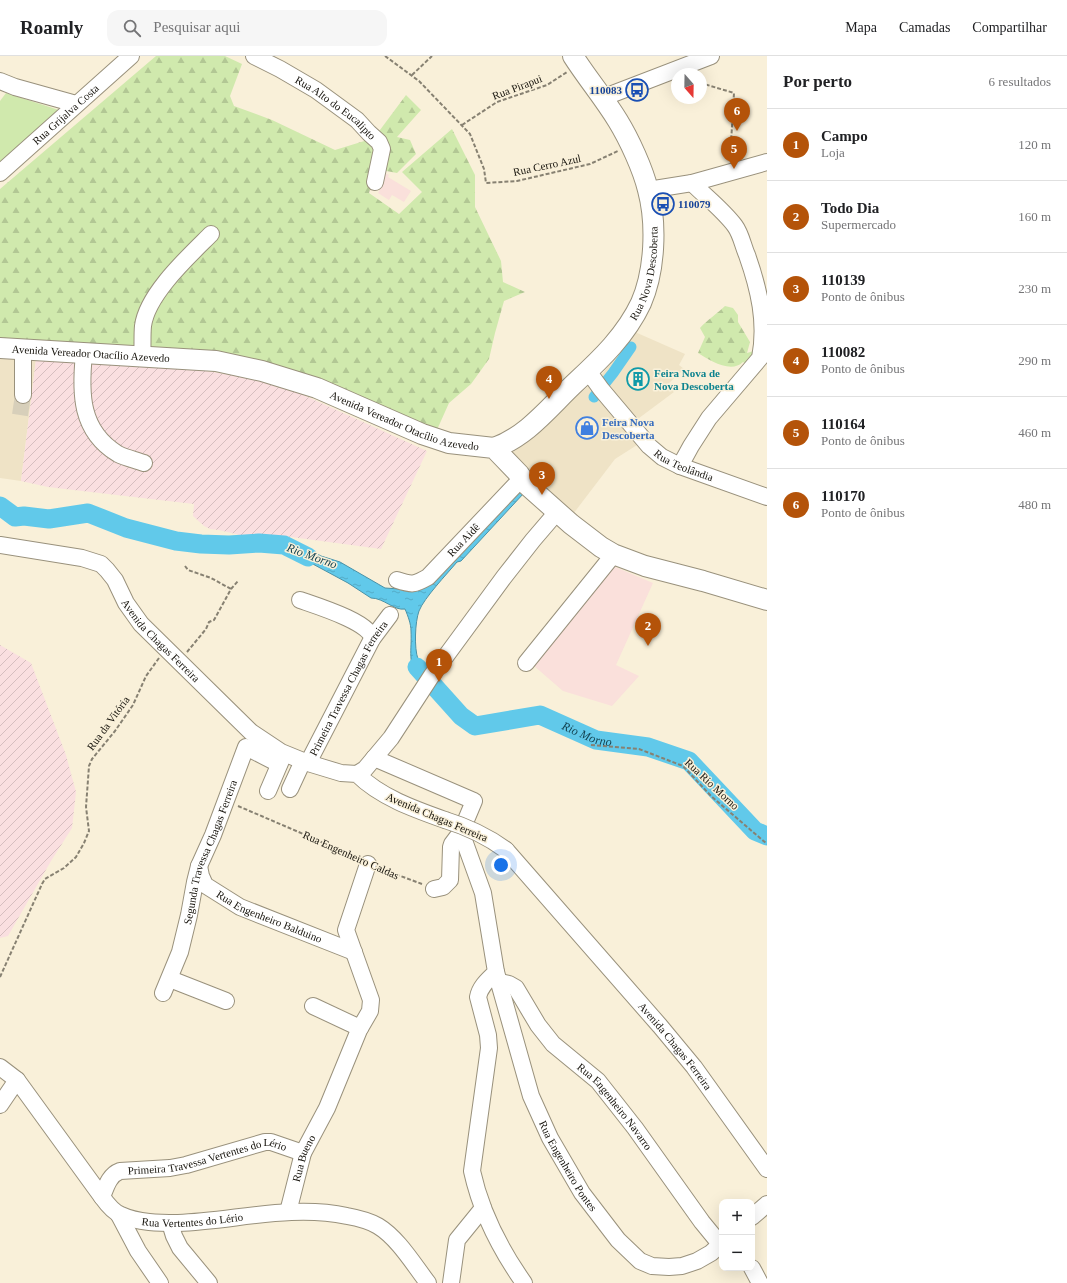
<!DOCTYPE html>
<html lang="pt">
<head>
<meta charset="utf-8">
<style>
	:root { --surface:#fff; --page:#f6f6f6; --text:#202124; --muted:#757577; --line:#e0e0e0; --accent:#b45309 }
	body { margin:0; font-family:"Times New Roman",serif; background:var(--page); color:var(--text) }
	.controls { position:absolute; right:12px; bottom:12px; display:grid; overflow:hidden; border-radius:8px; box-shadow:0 4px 16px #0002 }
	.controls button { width:36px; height:36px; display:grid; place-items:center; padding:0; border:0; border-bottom:1px solid var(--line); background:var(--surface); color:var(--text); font:20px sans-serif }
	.compass { position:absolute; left:671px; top:12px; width:36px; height:36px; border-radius:50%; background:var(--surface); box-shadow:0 4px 16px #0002; rotate:160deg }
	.you { position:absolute; left:501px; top:809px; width:14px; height:14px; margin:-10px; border:3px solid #fff; border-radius:50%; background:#1a73e8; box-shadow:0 0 0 6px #1a73e833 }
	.badge { display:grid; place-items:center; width:26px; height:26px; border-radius:50%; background:var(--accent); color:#fff; font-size:13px; font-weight:700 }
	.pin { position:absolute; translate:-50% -33px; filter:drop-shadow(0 1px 2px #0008) }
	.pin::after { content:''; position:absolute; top:21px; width:14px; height:12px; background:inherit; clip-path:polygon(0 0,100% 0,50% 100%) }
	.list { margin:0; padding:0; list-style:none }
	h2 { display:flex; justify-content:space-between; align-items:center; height:52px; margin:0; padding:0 16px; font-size:17px }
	h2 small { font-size:13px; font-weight:400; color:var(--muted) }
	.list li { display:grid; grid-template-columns:26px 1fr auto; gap:12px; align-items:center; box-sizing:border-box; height:72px; padding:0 16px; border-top:1px solid var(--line) }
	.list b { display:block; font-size:15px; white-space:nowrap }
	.list p { margin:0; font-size:13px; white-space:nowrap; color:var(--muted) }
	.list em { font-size:13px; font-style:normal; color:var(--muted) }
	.icon { flex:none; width:22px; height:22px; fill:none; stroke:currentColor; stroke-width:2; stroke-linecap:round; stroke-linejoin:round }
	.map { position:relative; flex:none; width:767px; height:1227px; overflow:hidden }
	header { display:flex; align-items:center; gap:24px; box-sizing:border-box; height:56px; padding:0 20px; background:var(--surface); border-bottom:1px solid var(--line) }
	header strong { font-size:19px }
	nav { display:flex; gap:22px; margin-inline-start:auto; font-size:14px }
	.search { width:280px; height:36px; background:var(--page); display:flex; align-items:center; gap:10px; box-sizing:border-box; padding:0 14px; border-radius:12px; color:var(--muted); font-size:15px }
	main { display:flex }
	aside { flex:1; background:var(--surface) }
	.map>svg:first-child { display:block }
	.built { fill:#efe3c6 }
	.industrial { fill:url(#industrial-furrows) }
	.education { fill:#fae0db }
	.forest { fill:url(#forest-firs) }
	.garden { fill:#d0e9ad }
	.water { fill:url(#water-ripples); stroke:#4a92a7 }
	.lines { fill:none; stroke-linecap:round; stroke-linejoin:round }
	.canal { stroke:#61c9ea; stroke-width:11 }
	.river { stroke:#61c9ea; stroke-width:19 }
	.minor-tunnel { stroke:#d7cfba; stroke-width:16; stroke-dasharray:16 8; stroke-linecap:butt }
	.minor-casing { stroke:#99917c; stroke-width:18 }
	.major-casing { stroke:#99917c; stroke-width:22 }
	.path { stroke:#878172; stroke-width:2; stroke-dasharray:4 2; stroke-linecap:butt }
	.minor { stroke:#fff; stroke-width:16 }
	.major { stroke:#fff; stroke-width:20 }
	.minor-bridge-casing { stroke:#99917c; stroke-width:18; stroke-linecap:butt }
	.minor-bridge { stroke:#fff; stroke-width:16 }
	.labels { text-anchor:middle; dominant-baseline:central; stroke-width:3; stroke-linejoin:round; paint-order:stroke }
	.street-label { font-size:11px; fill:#16130c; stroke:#f9f0d9 }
	.transit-label { font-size:11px; font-weight:bold; fill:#164399; stroke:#f9f0d9; text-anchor:end }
	.culture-label { font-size:11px; font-weight:bold; fill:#0d838f; stroke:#f9f0d9; text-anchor:start }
	.shop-label { font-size:11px; font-weight:bold; fill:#366cbe; stroke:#f9f0d9; text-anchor:start }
	.water-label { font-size:12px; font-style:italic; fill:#144351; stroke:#f9f0d9 }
</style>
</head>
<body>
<header>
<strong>Roamly</strong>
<div class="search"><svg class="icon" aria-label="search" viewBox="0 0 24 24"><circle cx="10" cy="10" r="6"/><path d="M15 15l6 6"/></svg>Pesquisar aqui</div>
<nav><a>Mapa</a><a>Camadas</a><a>Compartilhar</a></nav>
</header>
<main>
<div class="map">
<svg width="767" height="1227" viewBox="0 0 767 1227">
	<defs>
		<pattern id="industrial-furrows" width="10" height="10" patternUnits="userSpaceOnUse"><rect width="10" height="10" fill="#fadfe0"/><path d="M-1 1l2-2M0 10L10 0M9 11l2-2" fill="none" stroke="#d6bebf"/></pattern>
		<pattern id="forest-firs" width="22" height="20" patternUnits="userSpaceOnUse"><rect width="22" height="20" fill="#d0e9ad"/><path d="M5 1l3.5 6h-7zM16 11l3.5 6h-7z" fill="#b2c794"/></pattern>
		<pattern id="water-ripples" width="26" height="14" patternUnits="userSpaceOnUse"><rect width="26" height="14" fill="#61c9ea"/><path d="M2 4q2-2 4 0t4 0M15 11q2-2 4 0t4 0" fill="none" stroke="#54acc8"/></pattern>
	</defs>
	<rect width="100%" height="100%" fill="#f9f0d9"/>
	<g class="built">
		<path d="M635 276 685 298 679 309 684 313 668 328 674 336 635 365 648 382 615 403 570 462 513 405V397L516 387 525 379 584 334 599 322Z"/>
		<path d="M0 300 36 303 21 425 0 422Z"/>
	</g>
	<g class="industrial">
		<path d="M36 303 176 310 243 321 288 332 427 395 381 493 284 480 283 484 256 483 219 474 210 473 204 470 193 460 194 448 48 431 21 425Z"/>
		<path d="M0 589 31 607 66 699 76 736 72 772 51 805 8 880 0 882Z"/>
	</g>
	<g class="education">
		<path d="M385 117 389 119 388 121 411 135 404 146 392 139 389 144 378 137 380 133 377 130Z"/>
		<path d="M613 510 653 527 616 609 639 620 612 650 563 635 533 609Z"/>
	</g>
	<g class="forest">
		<path d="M156 0H225L242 8 230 40 234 50 272 64 335 94 374 82 406 39 421 54 397 81 410 84 416 98 397 117 376 113 369 137 399 158 422 136 402 116 452 73 475 119V151L501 205 503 226 525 236 504 245 495 277 489 303 471 328 449 347 436 376 324 327 0 286V133Z"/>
		<path d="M725 250 733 252 738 259V266L750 286 747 297 757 294 748 309 743 306C731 318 709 304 698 297L705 281 700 272C708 263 717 258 725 250Z"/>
	</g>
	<path class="garden" d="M6 37 59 54 0 109V45Z"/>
	<path class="water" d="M518 433 524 437 461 505 457 506C447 518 424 542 419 555 415 566 414 592 418 603 420 608 424 612 426 616L419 625C407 605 412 596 411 575 411 568 408 560 405 553 394 555 384 542 371 542L348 527 285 493 284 487 310 494 321 500 340 506 385 532 414 534Z"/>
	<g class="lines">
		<path class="canal" d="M594 341 613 317 631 291"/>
		<g class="river">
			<path d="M0 450 15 461 24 460 49 463 88 457 126 472 176 485 201 488 229 489 259 487 284 489 308 501"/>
			<path id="s1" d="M417 611 461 660 475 670 540 659 596 684 648 691 689 705 755 775 767 780"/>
		</g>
		<path class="minor-tunnel" d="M20 359 23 339"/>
		<g class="minor-casing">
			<g id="minor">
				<path id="s2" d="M254 0 280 13 316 34 357 64 369 77 379 86 382 93 375 126"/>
				<path d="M0 25 15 31 76 48"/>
				<path d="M602 42 711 0"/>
				<path id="s3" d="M0 117 131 0"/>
				<path d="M648 134 692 127 767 106"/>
				<path d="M84 298C80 337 80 375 118 398 126 402 136 404 144 407"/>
				<path d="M142 301C143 291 142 280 143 270 147 238 189 200 211 178"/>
				<path id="s4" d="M588 315 601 333 649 390 662 401 680 410 767 441"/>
				<path d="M23 339V294"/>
				<path d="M680 410 691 390 709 362 760 302C767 267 759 233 747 199 743 190 741 178 735 170 723 154 706 141 692 127"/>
				<path id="s5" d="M0 489 82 502 101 508 107 514 115 524 126 547 141 568 251 676 281 696 308 707 341 717 357 718C380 741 414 753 445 764"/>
				<path id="s6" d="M397 524C412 529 414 529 428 521L522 422"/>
				<path d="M300 544C314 549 373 567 372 583"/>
				<path d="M526 607 614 498"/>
				<path d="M374 702 474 745 461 776 452 788 451 791 450 824 443 831 434 833"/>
				<path id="s7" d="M308 707 372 583 390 559"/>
				<path d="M357 718 365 713 391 682 432 619 504 521 533 484 557 456"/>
				<path d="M290 733 303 705"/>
				<path d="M268 735 283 700"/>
				<path d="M461 776 483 837 496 916C489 923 480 930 478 941L488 979 489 992 472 1115C481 1156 500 1193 524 1227"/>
				<path id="s8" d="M506 794 660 970 694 1011 767 1113"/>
				<path id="s9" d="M199 810 201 820 205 829 240 851 354 896"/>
				<path id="s10" d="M496 916 531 1040 550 1082 582 1137 618 1184 640 1205 652 1210 669 1211 682 1210 697 1205 711 1197 722 1187"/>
				<path d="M170 923 226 945"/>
				<path id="s11" d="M500 926 509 928 516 932 538 969 553 988 598 1025 635 1072 702 1166 720 1188"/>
				<path id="s12" d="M163 937 180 896 189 859 195 826 199 810 213 779 246 691 279 708"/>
				<path d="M313 950 360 972"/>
				<path id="s13" d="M0 1011 17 1024 102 1141C107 1148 113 1156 121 1159 138 1167 160 1167 178 1167 234 1165 291 1148 347 1160 358 1162 368 1164 378 1170 398 1182 414 1209 428 1227"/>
				<path d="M0 1049 17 1024"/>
				<path id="s14" d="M102 1141C106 1131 109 1119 120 1115L170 1112 186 1109 265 1086H271L303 1097"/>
				<path id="s15" d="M288 1156 303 1097 327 1052 359 974 370 955 371 944 346 874 368 808"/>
				<path d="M119 1159 138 1195 160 1227"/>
				<path d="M752 1161 767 1148"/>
				<path d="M170 1167 174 1180 180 1192 209 1227"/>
				<path d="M752 1212 760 1227"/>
				<path d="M451 1227 457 1184 483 1152"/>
			</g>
		</g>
		<g class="major-casing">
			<g id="major">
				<path id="s16" d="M0 292 216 305 262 315 317 332 422 378 449 387 494 392 519 418 526 428 571 468 601 491 613 498 645 510 703 525 767 544"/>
				<path id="s17" d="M494 392C528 380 550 350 576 326 601 303 626 279 641 247 655 215 657 168 648 134 643 113 629 83 618 65 604 42 587 22 573 0"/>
			</g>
		</g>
		<g class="path">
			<path d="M385 0 419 25 470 78 484 113 486 127 517 125 590 108 618 95"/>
			<path d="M412 19 432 0"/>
			<path d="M701 25 704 28 734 37 731 87 736 101"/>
			<path d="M462 69 497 46 547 29 567 16"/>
			<path d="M185 510 188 514 211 522 231 533"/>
			<path d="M187 596 206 573 209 566 214 564 231 533 238 525"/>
			<path d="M591 689 639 693 683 710 711 740 767 788"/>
			<path d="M238 750 315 783 356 803"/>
			<path d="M379 812 422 828"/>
			<path d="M0 921 42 828 45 823 50 820 64 812 76 801 84 787 89 775 86 751 89 710 92 703 115 675 133 649 146 620 159 602"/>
		</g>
		<use href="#minor" class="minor"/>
		<use href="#major" class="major"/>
		<g class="minor-bridge-casing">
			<path id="minor-bridge" d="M445 764C468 771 487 780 506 794"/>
		</g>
		<use href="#minor-bridge" class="minor-bridge"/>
	</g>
	<defs>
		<g id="bus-ring" transform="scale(1.15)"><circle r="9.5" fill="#f9f0d9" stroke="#1a4fb4" stroke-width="1.5"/><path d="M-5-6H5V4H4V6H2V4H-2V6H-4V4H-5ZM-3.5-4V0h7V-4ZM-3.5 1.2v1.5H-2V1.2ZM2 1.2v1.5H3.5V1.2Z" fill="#1a4fb4"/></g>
		<g id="building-ring" transform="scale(1.15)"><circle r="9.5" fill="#f9f0d9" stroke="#0f9aa8" stroke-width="1.5"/><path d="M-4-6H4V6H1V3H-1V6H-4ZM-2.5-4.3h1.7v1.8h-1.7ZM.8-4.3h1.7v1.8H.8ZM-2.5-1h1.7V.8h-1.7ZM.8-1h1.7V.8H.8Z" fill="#0f9aa8"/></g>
		<g id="shop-ring" transform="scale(1.15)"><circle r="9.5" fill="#f9f0d9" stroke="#3f7fe0" stroke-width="1.5"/><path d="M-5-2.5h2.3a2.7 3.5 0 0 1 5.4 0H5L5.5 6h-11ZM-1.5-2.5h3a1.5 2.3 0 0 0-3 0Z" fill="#3f7fe0"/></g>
	</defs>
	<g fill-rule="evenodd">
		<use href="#bus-ring" x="637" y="34"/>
		<use href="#bus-ring" x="663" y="148"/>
		<use href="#building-ring" x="638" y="323"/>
		<use href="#shop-ring" x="587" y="372"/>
	</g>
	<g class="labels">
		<g class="street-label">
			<text transform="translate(517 31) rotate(-21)">Rua Pirapui</text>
			<text stroke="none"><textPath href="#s2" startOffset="97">Rua Alto do Eucalipto</textPath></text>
			<text stroke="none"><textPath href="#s3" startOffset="88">Rua Grijalva Costa</textPath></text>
			<text transform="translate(547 109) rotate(-12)">Rua Cerro Azul</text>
			<text stroke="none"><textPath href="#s17" startOffset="239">Rua Nova Descoberta</textPath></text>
			<text stroke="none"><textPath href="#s16" startOffset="91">Avenida Vereador Otacílio Azevedo</textPath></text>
			<text stroke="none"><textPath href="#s16" startOffset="415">Avenida Vereador Otacílio Azevedo</textPath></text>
			<text stroke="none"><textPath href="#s4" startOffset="137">Rua Teolândia</textPath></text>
			<text stroke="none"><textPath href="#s6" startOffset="84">Rua Aidê</textPath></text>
			<text stroke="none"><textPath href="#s5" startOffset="201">Avenida Chagas Ferreira</textPath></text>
			<text stroke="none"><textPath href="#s7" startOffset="85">Primeira Travessa Chagas Ferreira</textPath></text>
			<text transform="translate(108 667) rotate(-54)">Rua da Vitória</text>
			<text transform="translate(712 728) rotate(43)">Rua Rio Morno</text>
			<text transform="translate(437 761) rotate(23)">Avenida Chagas Ferreira</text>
			<text stroke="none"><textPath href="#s12" startOffset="149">Segunda Travessa Chagas Ferreira</textPath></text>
			<text transform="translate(351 799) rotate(24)">Rua Engenheiro Caldas</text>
			<text stroke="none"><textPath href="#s9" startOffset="92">Rua Engenheiro Balduino</textPath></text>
			<text stroke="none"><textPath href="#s8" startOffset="259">Avenida Chagas Ferreira</textPath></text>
			<text stroke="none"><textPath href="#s11" startOffset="173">Rua Engenheiro Navarro</textPath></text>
			<text stroke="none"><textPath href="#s15" startOffset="56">Rua Bueno</textPath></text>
			<text stroke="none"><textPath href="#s14" startOffset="122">Primeira Travessa Vertentes do Lério</textPath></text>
			<text stroke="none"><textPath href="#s10" startOffset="208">Rua Engenheiro Pontes</textPath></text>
			<text stroke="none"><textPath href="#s13" startOffset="265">Rua Vertentes do Lério</textPath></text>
		</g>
		<g class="transit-label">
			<text x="622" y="34">110083</text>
			<text x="678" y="148" text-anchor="start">110079</text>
		</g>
		<g class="culture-label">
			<text x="654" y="317">Feira Nova de<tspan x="654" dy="13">Nova Descoberta</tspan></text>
		</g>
		<g class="shop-label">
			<text x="602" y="366">Feira Nova<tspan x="602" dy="13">Descoberta</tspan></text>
		</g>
		<g class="water-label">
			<text transform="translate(312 500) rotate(20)">Rio Morno</text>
			<text stroke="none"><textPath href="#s1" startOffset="200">Rio Morno</textPath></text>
		</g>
	</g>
</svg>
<div class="controls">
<button>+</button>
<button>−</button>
</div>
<svg class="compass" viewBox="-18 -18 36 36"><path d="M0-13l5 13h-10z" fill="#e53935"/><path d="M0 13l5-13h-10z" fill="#757577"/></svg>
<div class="you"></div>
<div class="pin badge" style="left:439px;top:626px">1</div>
<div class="pin badge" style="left:648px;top:590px">2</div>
<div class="pin badge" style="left:542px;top:439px">3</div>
<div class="pin badge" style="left:549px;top:343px">4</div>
<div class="pin badge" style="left:734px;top:113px">5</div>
<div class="pin badge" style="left:737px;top:75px">6</div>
</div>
<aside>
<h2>Por perto<small>6 resultados</small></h2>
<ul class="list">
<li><span class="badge">1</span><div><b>Campo</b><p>Loja</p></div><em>120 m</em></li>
<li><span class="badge">2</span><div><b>Todo Dia</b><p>Supermercado</p></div><em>160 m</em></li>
<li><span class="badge">3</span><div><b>110139</b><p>Ponto de ônibus</p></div><em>230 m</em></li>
<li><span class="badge">4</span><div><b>110082</b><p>Ponto de ônibus</p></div><em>290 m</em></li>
<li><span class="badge">5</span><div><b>110164</b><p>Ponto de ônibus</p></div><em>460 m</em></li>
<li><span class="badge">6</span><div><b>110170</b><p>Ponto de ônibus</p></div><em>480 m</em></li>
</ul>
</aside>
</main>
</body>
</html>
